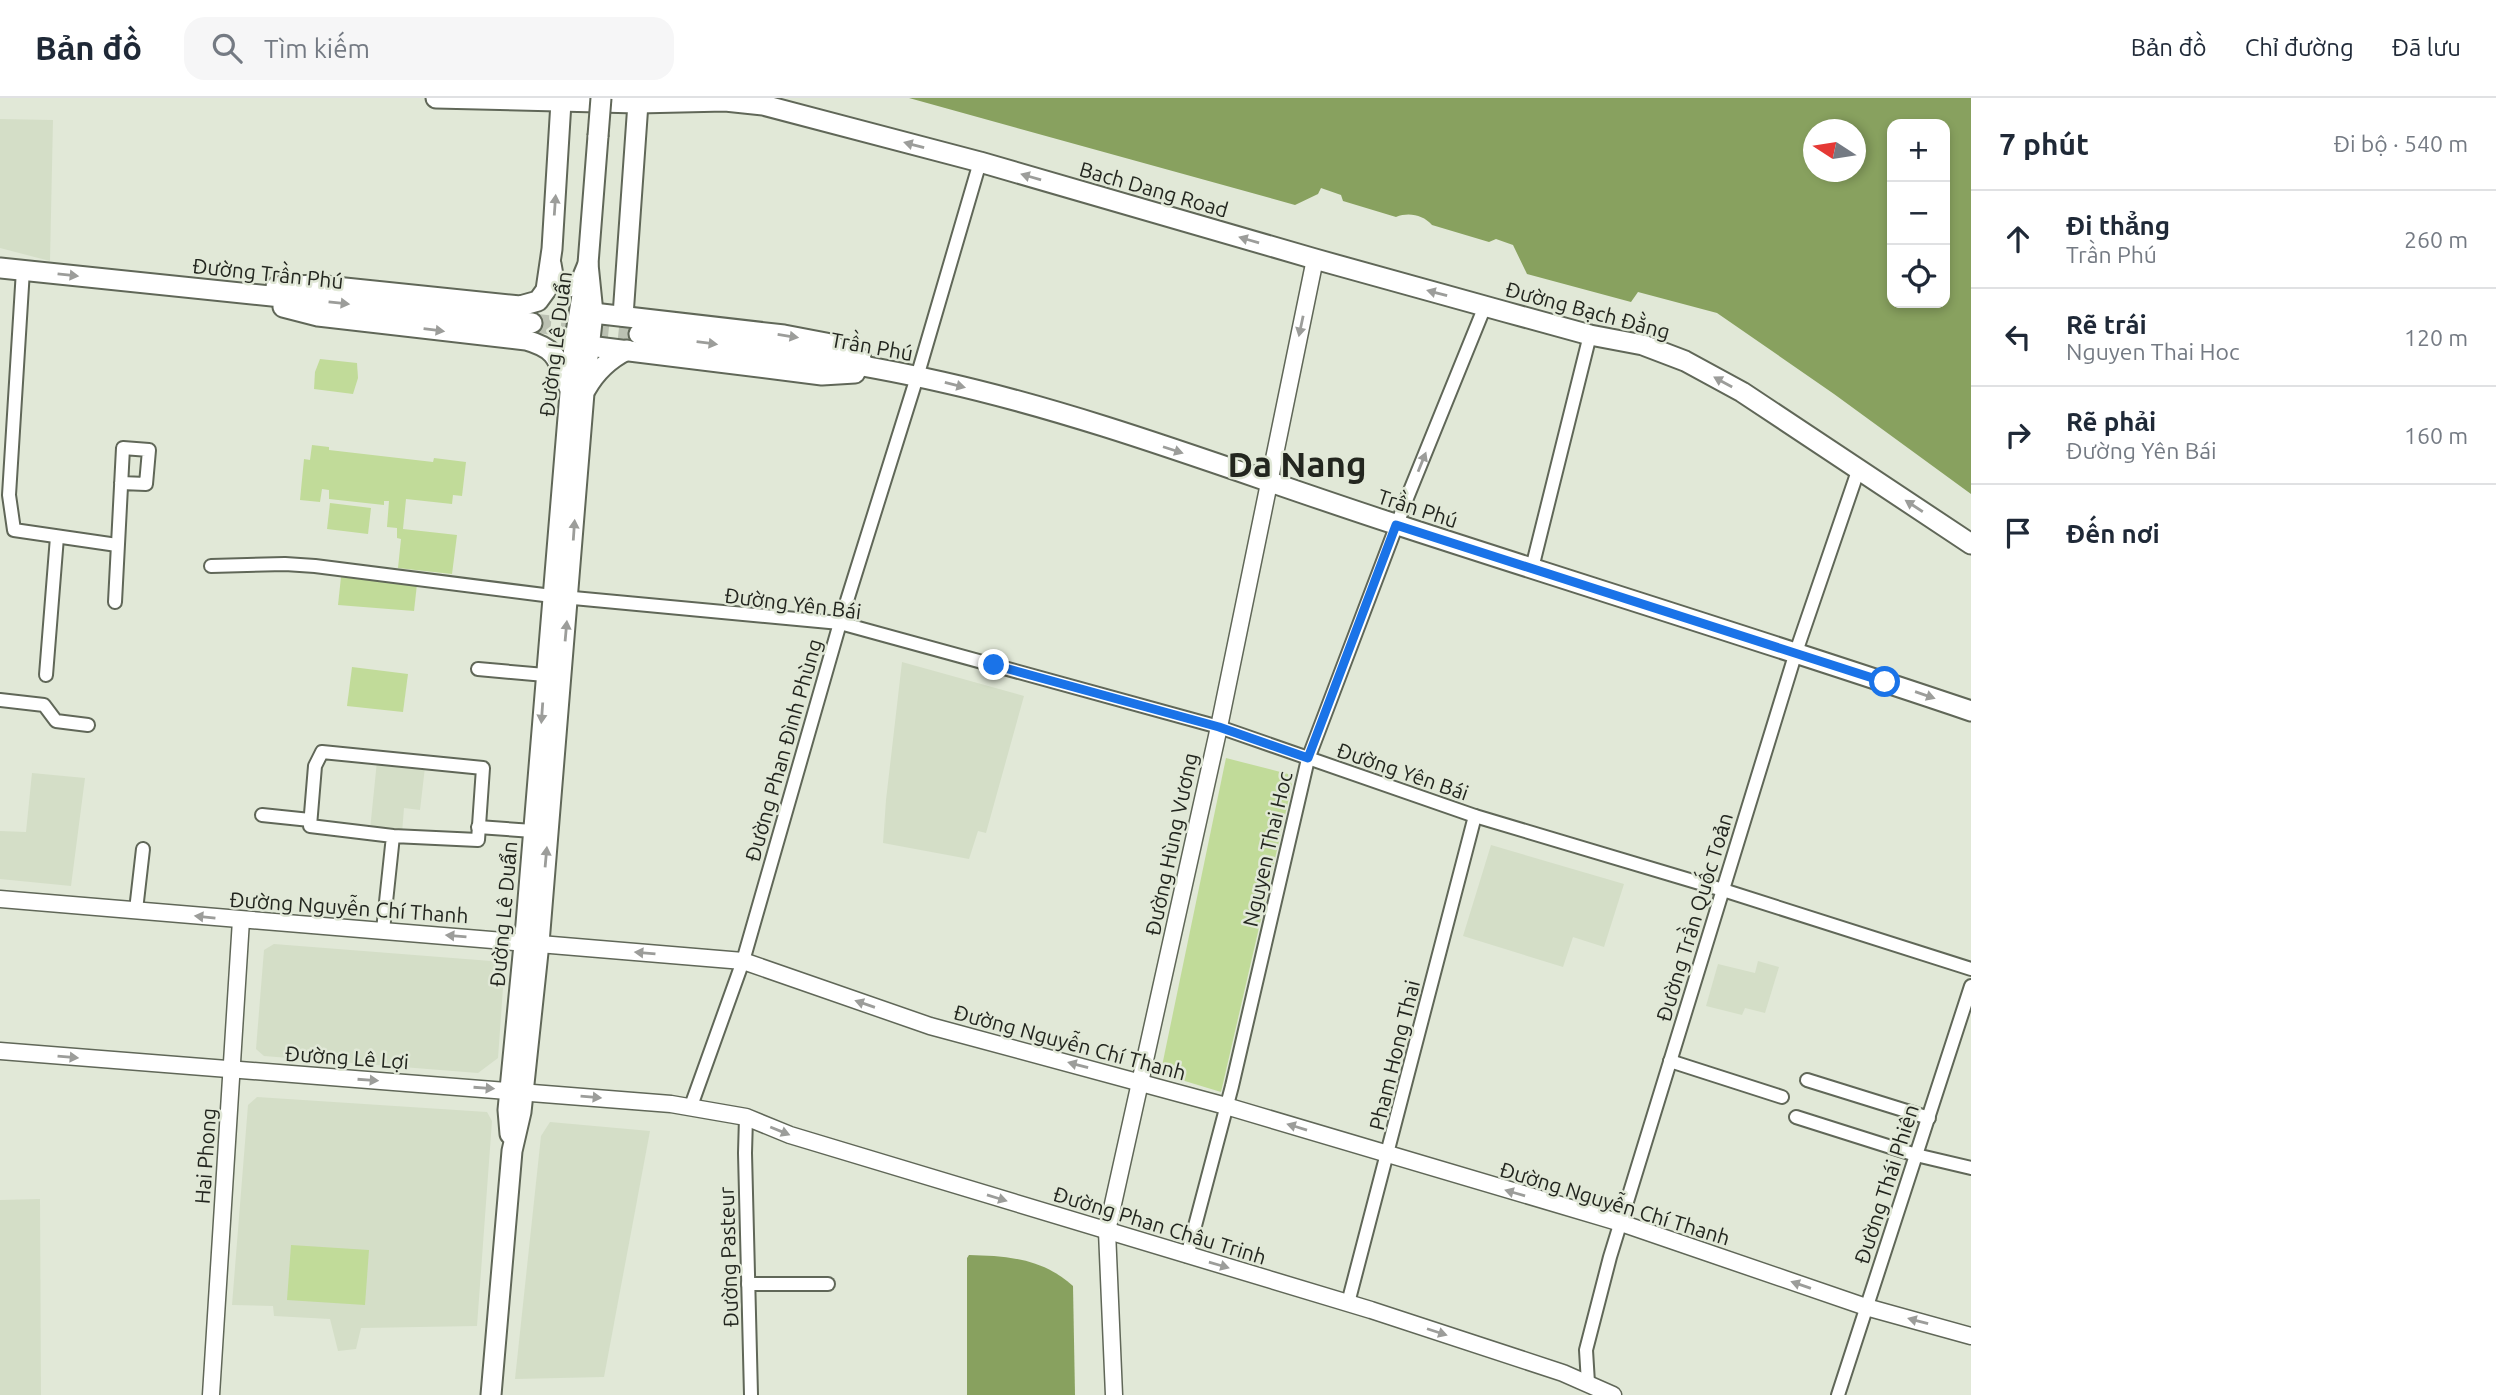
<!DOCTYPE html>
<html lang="vi">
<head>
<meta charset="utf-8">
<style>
	:root { --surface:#fff; --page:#f6f6f7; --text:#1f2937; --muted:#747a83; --line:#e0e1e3 }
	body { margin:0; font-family:Ubuntu,sans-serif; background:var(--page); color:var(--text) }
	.controls { position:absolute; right:21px; top:21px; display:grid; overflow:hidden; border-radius:14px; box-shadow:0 4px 10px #0003 }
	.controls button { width:63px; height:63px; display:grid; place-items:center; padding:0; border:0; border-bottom:2px solid var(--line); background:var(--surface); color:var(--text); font:35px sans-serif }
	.compass { position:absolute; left:1803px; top:21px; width:63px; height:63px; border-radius:50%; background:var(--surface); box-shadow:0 4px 10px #0003; rotate:282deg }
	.stop { position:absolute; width:21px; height:21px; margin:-16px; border:5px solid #1a73e8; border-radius:50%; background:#fff }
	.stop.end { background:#1a73e8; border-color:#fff; box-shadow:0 2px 7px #0008 }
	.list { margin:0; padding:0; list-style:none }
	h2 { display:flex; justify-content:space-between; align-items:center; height:91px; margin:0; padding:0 28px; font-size:30px }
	h2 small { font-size:23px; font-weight:400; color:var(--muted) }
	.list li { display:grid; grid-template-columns:46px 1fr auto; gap:21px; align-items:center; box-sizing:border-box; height:98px; padding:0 28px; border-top:2px solid var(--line) }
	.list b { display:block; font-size:26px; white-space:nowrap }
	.list p { margin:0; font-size:23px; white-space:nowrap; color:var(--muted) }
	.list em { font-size:23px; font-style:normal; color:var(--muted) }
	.icon { flex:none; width:38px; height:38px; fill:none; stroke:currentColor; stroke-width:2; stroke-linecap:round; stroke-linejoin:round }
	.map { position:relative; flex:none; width:1971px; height:1297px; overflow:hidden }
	header { display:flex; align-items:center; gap:42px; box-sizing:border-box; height:98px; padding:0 35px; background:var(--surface); border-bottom:2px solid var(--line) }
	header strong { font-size:33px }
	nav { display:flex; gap:38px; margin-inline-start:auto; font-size:24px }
	.search { width:490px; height:63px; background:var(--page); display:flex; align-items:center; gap:18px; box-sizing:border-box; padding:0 24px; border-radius:21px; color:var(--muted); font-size:26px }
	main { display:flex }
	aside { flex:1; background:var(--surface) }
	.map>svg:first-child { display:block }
	.built { fill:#d4dec7 }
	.green { fill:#c1db99 }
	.water { fill:#88a15f; fill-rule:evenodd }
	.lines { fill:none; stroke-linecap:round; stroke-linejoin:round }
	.primary-tunnel { stroke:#bbc1b2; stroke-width:19; stroke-dasharray:19 10; stroke-linecap:butt }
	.minor-casing { stroke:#606758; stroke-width:16 }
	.tertiary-casing { stroke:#606758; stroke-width:19 }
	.primary-casing { stroke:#606758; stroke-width:23 }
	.minor { stroke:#fff; stroke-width:12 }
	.tertiary { stroke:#fff; stroke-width:16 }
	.primary { stroke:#fff; stroke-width:19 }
	.primary-bridge-casing { stroke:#606758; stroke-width:23; stroke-linecap:butt }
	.primary-bridge { stroke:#fff; stroke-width:19 }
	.oneway { fill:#9c9d9a }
	.route { stroke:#1a73e8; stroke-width:9 }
	.labels { text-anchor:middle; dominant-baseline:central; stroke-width:5; stroke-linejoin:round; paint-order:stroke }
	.street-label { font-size:21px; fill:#23261f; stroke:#e1e8d7 }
	.town-label { font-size:35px; font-weight:bold; fill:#23261f; stroke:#e1e8d7 }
</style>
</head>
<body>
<header>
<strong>Bản đồ</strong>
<div class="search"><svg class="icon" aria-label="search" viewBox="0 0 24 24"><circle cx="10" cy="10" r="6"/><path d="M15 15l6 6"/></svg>Tìm kiếm</div>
<nav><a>Bản đồ</a><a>Chỉ đường</a><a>Đã lưu</a></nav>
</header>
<main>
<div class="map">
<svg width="1971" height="1297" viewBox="0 0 1971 1297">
	<rect width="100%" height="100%" fill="#e1e8d7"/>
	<g class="built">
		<path d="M0 21 53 22 50 163 0 150Z"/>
		<path d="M902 564 1024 598 986 735 978 733 969 761 883 745 886 702Z"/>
		<path d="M377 663 425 669 420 712 404 710 402 735 370 732Z"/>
		<path d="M32 675 85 680 71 788 0 781V733L26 734Z"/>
		<path d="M1491 747 1624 786 1604 849 1573 839 1563 869 1463 838Z"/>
		<path d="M274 846 491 863 504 876 498 960 478 975 264 958 256 951 264 852Z"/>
		<path d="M1758 863 1779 869 1765 915 1745 910 1742 917 1706 908 1718 866 1755 875Z"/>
		<path d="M257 999 487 1014 492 1023 477 1228 361 1230 356 1251 338 1253 330 1221 274 1218 273 1208 232 1207 248 1007Z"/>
		<path d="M550 1024 650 1033 604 1279 515 1281 541 1038Z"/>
		<path d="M40 1101 41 1297H0V1102Z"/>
	</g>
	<g class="green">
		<path d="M320 261 357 265 358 280 353 296 314 291 315 274Z"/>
		<path d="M312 347 329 349V352L433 364 434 360 466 364 462 398 453 397 452 406 406 401 403 431 457 437 452 476 398 470 401 441 397 440V430L387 429 389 403H384V407L329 401V392L322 391 320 404 300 402 304 361 310 362Z"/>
		<path d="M330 405 371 410 368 436 327 431Z"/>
		<path d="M341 479 417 486 414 513 338 507Z"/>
		<path d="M352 569 408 576 403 614 347 608Z"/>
		<path d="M1226 660 1288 676 1292 687 1221 994 1165 977 1162 968Z"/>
		<path d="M291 1147 369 1152 365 1207 287 1202Z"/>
	</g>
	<g class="water">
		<path d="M909 0H1971V396L1834 296 1717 215 1638 194 1631 204 1527 176 1513 147 1496 141 1489 144 1432 127C1423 117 1409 114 1396 119L1343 103 1341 97 1321 90 1318 96 1295 107ZM1892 26H1945V205H1892ZM1814 32H1856V74H1814Z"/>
		<path d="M969 1157C1007 1158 1042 1160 1073 1188L1075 1297H967V1160Z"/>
	</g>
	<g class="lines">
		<path class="primary-tunnel" d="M532 225 639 236"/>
		<g class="minor-casing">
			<g id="minor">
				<path d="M23 172 9 397 14 432 117 447"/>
				<path d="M211 468 285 466 315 468 552 498 840 525 1219 629 1475 718 1723 792 1971 871"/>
				<path d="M1532 470 1590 237"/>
				<path d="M115 504 123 350 149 352 146 386 121 385"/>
				<path d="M478 571 545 577"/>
				<path d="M46 577 57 439"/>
				<path d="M0 602 44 607 56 623 88 627"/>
				<path d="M262 717 310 722"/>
				<path d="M478 729 533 733"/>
				<path d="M136 812 143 751"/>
				<path d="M383 832 393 738 310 728 315 668 322 654 483 670 478 742 393 738"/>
				<path d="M1670 963 1782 999"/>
				<path d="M1807 982 1929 1020"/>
				<path d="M691 1008 743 863 840 525 917 279 980 64"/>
				<path d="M746 1019 745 1055 751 1297"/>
				<path d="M1796 1019 1916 1057 1971 1070"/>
				<path d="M1187 1158 1232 988 1308 661 1407 400 1485 208"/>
				<path d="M748 1186H828"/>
				<path d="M1348 1205 1475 718"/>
				<path d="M1588 1285 1586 1252 1610 1159 1796 554 1859 370"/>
				<path d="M1838 1297 1971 888"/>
			</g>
		</g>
		<g class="tertiary-casing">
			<g id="tertiary">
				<path d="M0 801 743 863 930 928 1226 1008 1621 1125 1866 1209 1971 1238"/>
				<path d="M0 953 671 1006 746 1019 790 1037 1371 1212 1563 1275 1613 1297"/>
				<path d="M211 1297 241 822"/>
				<path d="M1114 1297 1107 1133 1219 629 1315 161"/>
			</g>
		</g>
		<g class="primary-casing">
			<g id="primary">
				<path d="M436 0 638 5 725 3 763 7 980 64 1315 161 1506 214 1590 237 1643 247 1685 263 1742 294 1971 446"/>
				<path d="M551 166 554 183 569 189 581 183 588 166 598 38"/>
				<path d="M0 170 532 225"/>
				<path d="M276 189 316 187 520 208 538 203 546 192 552 151 561 4"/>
				<path d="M283 209 318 218 526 242C557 251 557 260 569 289"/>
				<path d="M593 215 784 237 826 245 861 261"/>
				<path d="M623 218 638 5"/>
				<path d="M639 236C740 249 842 261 942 284 1098 319 1249 379 1401 428 1591 490 1782 549 1971 613"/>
				<path d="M589 248 822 277 855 275"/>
				<path d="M586 291C596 273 609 261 627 252"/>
				<path d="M510 1036 508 1012 526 826 574 247 584 185"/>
				<path d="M491 1297 512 1053 521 1014 539 845 584 295 593 215 588 166"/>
			</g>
		</g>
		<use href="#minor" class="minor"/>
		<use href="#tertiary" class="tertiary"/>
		<use href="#primary" class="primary"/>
		<g class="primary-bridge-casing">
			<path id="primary-bridge" d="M598 38 601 0"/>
		</g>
		<use href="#primary-bridge" class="primary-bridge"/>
	</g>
	<defs><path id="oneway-solid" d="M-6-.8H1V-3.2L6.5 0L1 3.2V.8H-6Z" transform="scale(1.75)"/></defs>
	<g class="oneway">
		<use href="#oneway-solid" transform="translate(914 47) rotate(-165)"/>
		<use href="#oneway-solid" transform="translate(1031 79) rotate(-164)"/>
		<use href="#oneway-solid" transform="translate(555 107) rotate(-86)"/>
		<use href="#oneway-solid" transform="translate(1249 142) rotate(-164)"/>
		<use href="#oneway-solid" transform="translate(68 177) rotate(6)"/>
		<use href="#oneway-solid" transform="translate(1437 195) rotate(-165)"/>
		<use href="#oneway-solid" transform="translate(339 205) rotate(6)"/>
		<use href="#oneway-solid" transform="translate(1301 228) rotate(102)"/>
		<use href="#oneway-solid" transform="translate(434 232) rotate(7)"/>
		<use href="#oneway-solid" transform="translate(788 238) rotate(9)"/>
		<use href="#oneway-solid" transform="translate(707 245) rotate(7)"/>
		<use href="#oneway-solid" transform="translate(1723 284) rotate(-151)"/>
		<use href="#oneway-solid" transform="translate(955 287) rotate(14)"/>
		<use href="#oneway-solid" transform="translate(1173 352) rotate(18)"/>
		<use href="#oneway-solid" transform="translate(1422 364) rotate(-68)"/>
		<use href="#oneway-solid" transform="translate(1914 408) rotate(-147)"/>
		<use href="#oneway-solid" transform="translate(574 432) rotate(-86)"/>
		<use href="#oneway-solid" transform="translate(566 533) rotate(-85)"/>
		<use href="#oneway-solid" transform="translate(1925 597) rotate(19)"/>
		<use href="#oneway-solid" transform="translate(542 615) rotate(94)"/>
		<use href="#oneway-solid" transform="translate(546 759) rotate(-85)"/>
		<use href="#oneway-solid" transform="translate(205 819) rotate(-174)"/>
		<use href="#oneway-solid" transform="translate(456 838) rotate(-175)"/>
		<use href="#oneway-solid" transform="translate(645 855) rotate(-175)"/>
		<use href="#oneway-solid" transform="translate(865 906) rotate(-161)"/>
		<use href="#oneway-solid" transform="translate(68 959) rotate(5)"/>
		<use href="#oneway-solid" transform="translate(1078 967) rotate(-165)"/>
		<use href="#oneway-solid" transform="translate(368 982) rotate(4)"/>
		<use href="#oneway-solid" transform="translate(484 990) rotate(4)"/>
		<use href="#oneway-solid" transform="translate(591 999) rotate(5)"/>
		<use href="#oneway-solid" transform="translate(1297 1029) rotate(-163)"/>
		<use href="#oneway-solid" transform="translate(780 1033) rotate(22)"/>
		<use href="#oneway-solid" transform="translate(1515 1095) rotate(-164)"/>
		<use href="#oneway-solid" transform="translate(997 1100) rotate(17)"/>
		<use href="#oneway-solid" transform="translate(1219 1167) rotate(16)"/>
		<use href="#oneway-solid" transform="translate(1801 1187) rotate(-161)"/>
		<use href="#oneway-solid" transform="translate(1918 1223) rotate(-165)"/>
		<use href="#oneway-solid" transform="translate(1437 1234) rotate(18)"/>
	</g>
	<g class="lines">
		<path class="route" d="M994 567 1219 629 1308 660 1396 427 1885 584"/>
	</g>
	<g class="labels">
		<g class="street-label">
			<text transform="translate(1154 91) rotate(16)">Bach Dang Road</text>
			<text transform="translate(268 175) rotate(6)">Đường Trần Phú</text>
			<text transform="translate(1588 212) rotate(15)">Đường Bạch Đằng</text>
			<text transform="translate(555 246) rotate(-83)">Đường Lê Duẩn</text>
			<text transform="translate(872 248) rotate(10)">Trần Phú</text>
			<text transform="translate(1418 410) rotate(18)">Trần Phú</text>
			<text transform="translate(793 505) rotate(7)">Đường Yên Bái</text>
			<text transform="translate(783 652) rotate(-74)">Đường Phan Đình Phùng</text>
			<text transform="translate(1403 673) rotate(19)">Đường Yên Bái</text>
			<text transform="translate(1171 746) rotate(-78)">Đường Hùng Vương</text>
			<text transform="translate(1267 751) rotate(-77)">Nguyen Thai Hoc</text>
			<text transform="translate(349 809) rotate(4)">Đường Nguyễn Chí Thanh</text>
			<text transform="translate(503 816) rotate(-85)">Đường Lê Duẩn</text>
			<text transform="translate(1694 819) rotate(-73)">Đường Trần Quốc Toản</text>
			<text transform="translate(1070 944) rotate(15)">Đường Nguyễn Chí Thanh</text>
			<text transform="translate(1394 957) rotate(-76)">Pham Hong Thai</text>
			<text transform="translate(347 959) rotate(4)">Đường Lê Lợi</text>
			<text transform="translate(205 1058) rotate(-86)">Hai Phong</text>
			<text transform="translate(1886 1086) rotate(-72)">Đường Thái Phiên</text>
			<text transform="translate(1615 1105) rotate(17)">Đường Nguyễn Chí Thanh</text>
			<text transform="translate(1160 1127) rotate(17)">Đường Phan Châu Trinh</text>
			<text transform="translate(728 1159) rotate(-92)">Đường Pasteur</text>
		</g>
		<g class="town-label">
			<text x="1297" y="366">Da Nang</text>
		</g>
	</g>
</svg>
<div class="controls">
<button>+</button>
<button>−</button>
<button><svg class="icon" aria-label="locate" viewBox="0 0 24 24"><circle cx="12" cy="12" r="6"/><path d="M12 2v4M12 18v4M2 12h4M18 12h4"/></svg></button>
</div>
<svg class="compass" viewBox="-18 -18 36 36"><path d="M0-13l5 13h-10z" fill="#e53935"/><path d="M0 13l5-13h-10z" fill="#747a83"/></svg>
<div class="stop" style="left:1885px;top:584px"></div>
<div class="stop end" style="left:994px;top:567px"></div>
</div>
<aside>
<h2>7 phút<small>Đi bộ · 540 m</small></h2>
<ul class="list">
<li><svg class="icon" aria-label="ahead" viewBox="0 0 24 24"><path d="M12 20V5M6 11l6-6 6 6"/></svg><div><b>Đi thẳng</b><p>Trần Phú</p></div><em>260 m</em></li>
<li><svg class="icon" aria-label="left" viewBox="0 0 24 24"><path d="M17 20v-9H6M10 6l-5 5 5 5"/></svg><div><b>Rẽ trái</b><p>Nguyen Thai Hoc</p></div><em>120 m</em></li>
<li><svg class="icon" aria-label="right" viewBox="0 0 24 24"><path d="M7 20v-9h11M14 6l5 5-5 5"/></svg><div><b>Rẽ phải</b><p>Đường Yên Bái</p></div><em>160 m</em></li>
<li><svg class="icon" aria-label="arrive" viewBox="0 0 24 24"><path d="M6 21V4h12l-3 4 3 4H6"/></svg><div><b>Đến nơi</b></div></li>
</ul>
</aside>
</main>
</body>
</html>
